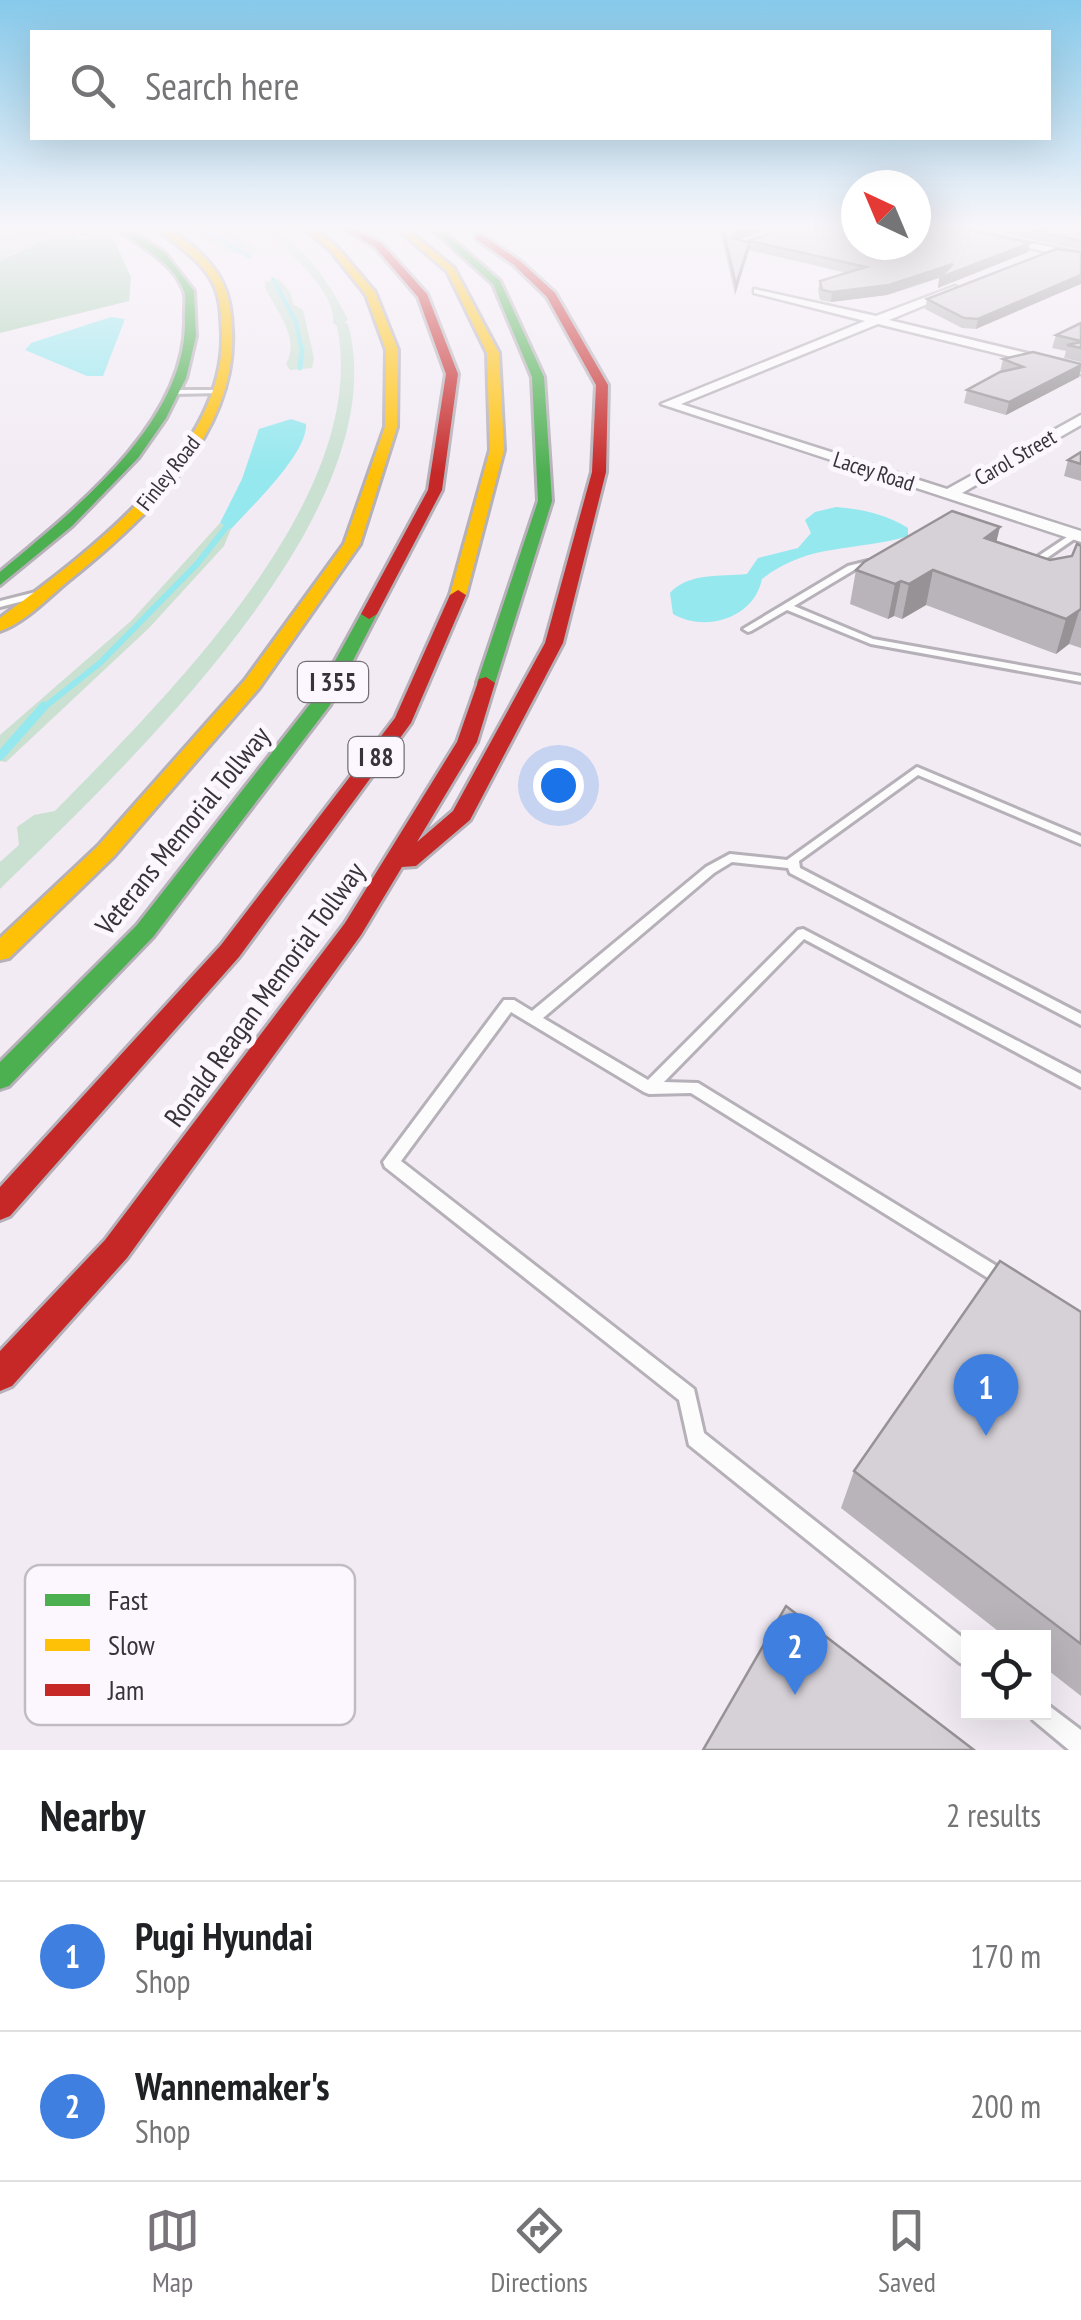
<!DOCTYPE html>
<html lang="en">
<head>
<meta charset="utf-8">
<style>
	:root { --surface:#fff; --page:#f2f2f2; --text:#202124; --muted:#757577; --line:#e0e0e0; --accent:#79737b }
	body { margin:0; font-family:"PT Sans Narrow",sans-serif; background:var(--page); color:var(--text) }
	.controls { position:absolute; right:30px; bottom:30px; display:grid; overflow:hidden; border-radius:0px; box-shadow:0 10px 40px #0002 }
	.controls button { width:90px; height:90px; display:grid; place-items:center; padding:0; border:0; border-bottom:2px solid var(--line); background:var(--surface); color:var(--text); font:50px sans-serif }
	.compass { position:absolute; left:841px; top:170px; width:90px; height:90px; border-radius:50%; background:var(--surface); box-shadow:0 10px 40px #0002; rotate:316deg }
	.you { position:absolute; left:558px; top:785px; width:35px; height:35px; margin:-25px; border:8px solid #fff; border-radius:50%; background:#1a73e8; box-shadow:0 0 0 15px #1a73e833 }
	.badge { display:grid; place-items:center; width:65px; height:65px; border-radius:50%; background:var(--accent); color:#fff; font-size:32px; font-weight:700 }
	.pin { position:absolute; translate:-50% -82px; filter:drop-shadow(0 2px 5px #0008) }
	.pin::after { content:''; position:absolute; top:52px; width:35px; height:30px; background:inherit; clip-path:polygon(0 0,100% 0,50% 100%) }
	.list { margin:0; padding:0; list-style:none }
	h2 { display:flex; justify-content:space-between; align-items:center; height:130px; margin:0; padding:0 40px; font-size:42px }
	h2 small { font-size:32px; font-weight:400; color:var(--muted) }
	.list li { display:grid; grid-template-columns:65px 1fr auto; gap:30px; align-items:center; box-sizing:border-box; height:150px; padding:0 40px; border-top:2px solid var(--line) }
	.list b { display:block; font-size:38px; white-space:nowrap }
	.list p { margin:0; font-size:32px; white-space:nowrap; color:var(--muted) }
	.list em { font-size:32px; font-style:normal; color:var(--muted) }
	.icon { flex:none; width:55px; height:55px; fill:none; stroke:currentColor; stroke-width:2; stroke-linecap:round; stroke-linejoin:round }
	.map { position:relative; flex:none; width:1081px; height:1750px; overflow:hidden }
	.search { position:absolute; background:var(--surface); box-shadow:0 10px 40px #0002; left:30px; right:30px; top:30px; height:110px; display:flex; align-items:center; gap:25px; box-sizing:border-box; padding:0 35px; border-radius:0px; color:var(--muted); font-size:38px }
	.sheet { height:430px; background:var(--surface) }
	nav { display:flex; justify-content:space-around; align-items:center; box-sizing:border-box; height:140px; border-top:2px solid var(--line); background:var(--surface); font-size:28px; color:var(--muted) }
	nav a { display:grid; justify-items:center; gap:5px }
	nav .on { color:var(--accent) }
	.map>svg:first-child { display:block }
	.green { fill:#cae0d1 }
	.forest { fill:#aad0b5 }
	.water { fill:#94e8ee }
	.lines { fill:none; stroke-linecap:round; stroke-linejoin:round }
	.stream-far3 { stroke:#94e8ee; stroke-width:4 }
	.stream-far2 { stroke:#94e8ee; stroke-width:5 }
	.stream-far1 { stroke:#94e8ee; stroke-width:6 }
	.stream { stroke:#94e8ee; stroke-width:9 }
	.lane-casing { stroke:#b6b1b8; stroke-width:6 }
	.street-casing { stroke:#b6b1b8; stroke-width:5 }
	.fast-casing { stroke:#b6b1b8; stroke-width:6 }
	.slow-casing { stroke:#b6b1b8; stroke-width:6 }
	.jam-casing { stroke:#b6b1b8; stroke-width:6 }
	.lane { fill:#fdfcfd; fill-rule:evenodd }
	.street { fill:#fdfcfd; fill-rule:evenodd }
	.fast { fill:#4caf50; fill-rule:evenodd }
	.slow { fill:#ffc107; fill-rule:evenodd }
	.jam { fill:#c62828; fill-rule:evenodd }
	.wall { fill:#b8b4b9 }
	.shaded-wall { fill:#969296 }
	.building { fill:#d6d1d7; stroke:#969296; stroke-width:2.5 }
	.labels { text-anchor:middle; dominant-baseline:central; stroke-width:10; stroke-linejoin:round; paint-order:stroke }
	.far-street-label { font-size:22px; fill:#38333a; stroke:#fcf7fe }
	.shield { fill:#fcf7fe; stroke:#736e75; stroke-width:2.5 }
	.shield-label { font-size:25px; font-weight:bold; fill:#38333a }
	.street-label { font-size:28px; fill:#38333a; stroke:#fcf7fe }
	.key { fill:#fcf7fe; stroke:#c1bcc3; stroke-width:2.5 }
	.key-label { font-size:28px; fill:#38333a }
</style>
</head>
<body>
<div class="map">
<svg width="1081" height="1750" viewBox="0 0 1081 1750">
	<rect width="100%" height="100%" fill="#f2ebf4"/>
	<g class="green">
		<path d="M41 229H98L113 238C96 241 82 234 66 235 50 236 14 252 0 261V237Z"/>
		<path d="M185 229H225L258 250 250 257 223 250Z"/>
		<path d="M260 229C297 229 335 292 348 320L344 323 348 324C399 511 127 765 0 889V862L19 845 17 827 34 815 55 811C165 698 372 497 337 326L333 323C337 292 285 246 260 229Z"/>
		<path d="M279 279 290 292 294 305 303 310 314 358 312 368 290 370 286 364C301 338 276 311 265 287V282Z"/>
		<path d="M220 523 231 529 224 546 149 628 6 762 0 761V735L131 621Z"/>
	</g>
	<path class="forest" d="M70 234 80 239 113 238 131 277 129 301 0 333V261L42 241Z"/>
	<g class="water">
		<path d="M111 317 125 319 103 376H87L25 350 31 343Z"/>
		<path d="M291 419 306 424C308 453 251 507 231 529L220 523 242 479 259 429Z"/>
		<path d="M836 507C861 509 886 514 908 528V536C856 552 809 542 762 579 754 618 706 633 673 614L670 593C689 572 721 577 747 574L758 558 798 548 811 533 805 520 815 512Z"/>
	</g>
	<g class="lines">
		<g class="stream-far3">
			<path d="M202 229 250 257"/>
			<path d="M273 279 296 322 302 351"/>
		</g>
		<path class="stream-far2" d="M300 368 302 348"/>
		<path class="stream-far1" d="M42 709 100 663 197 564 232 520"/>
		<path class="stream" d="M0 756 44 706"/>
		<g class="lane-casing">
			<g id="lane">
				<path d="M220 390 222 391V393L174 394 171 392 174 390Z"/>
				<path d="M1073 533 1080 535 1031 569H1025V565Z"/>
				<path d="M868 561 872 564 871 566 854 570 794 606 873 639 1081 676V682L871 644 787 610 751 631 748 632 743 629 848 566Z"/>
				<path d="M36 592 39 593V597L0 607V601Z"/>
				<path d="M917 767 1081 836V844L918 775 799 861 800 868 1081 1014V1025L790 873 788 868 732 862 714 873 543 1018 648 1080 798 930 803 929 1081 1074V1087L804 939 664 1082 698 1083 1013 1276 1016 1281 1013 1286 1007 1289 1001 1286 691 1093 649 1094 644 1092 511 1012 401 1161 694 1389 704 1433 968 1642V1666L960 1663 689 1445 679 1400 385 1167 383 1162 504 1000H514L532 1011 706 867 730 854 787 860Z"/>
				<path d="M1044 1702 1081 1730V1750H1069L1033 1720 1030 1712H1044Z"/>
			</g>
		</g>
		<g class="street-casing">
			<g id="street">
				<path d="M940 229H961L1081 253V259Z"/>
				<path d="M955 286 959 291 889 320 1081 366V374L878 324 681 404 947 489 1081 415V425L962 493 1081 531V542L661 404 865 321 754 293V289L876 316Z"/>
			</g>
		</g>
		<g class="fast-casing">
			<g id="fast">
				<path d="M118 229H128L164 252 194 291 196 336 186 378 166 418 138 458 72 526 0 585V572C71 512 186 425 185 321 184 313 187 299 184 291 173 261 140 247 118 229Z"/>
				<path d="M432 229H441L500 281 544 377 552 501 495 683 486 689 477 683 538 501 532 377 493 284Z"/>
				<path d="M369 609 377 614 330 705 153 937 9 1086 0 1089V1062L137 925 314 699 361 614Z"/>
			</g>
		</g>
		<g class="slow-casing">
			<g id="slow">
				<path d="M157 229C177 229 199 251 212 266 228 286 231 306 232 330 238 435 142 522 67 582 48 598 24 623 0 631V618C86 554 226 452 222 333 221 315 221 297 212 281 199 258 176 245 157 229Z"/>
				<path d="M305 229H315L337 247 375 292 398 350 397 427 360 544 259 688 114 856 9 958 0 960V938L98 846 245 680 344 544 385 427 386 350 366 295 331 251Z"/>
				<path d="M397 229H407L454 268 499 353 504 450 466 595 458 600 450 595 490 450 487 353 447 271Z"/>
			</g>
		</g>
		<g class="jam-casing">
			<g id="jam">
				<path d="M344 229H355L381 243 427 294 458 374 442 490 377 614 369 619 361 614 428 490 446 374 418 297 375 247Z"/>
				<path d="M476 235H482L520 261 555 293 608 385 606 472 563 643 470 820 416 866 402 867 361 935 127 1258 12 1386 0 1391V1351L105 1240 345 923 457 742 479 679 486 677 495 683 477 742 417 842 453 811 545 643 592 472 596 385 547 297 514 265 476 239Z"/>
				<path d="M458 590 466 595 411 723 239 957 10 1216 0 1220V1187L221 945 395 718 450 595Z"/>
			</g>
		</g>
		<use href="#lane" class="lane"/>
		<use href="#street" class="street"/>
		<use href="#fast" class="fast"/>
		<use href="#slow" class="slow"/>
		<use href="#jam" class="jam"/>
	</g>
	<g class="wall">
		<path d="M720 229H769L739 240 746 242 1028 252 938 288 940 277 887 295 831 302 820 300 818 290 820 281 847 273 749 250 735 295Z"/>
		<path d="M981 229H1081V250L994 231Z"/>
		<path d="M1081 252 976 329 962 328 925 309 927 299Z"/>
		<path d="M1081 323V362L1064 358 1066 351 1052 348 1056 335Z"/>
		<path d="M1003 359 1081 364V371L1079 377 1006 415 964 403 967 390 1000 372Z"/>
		<path d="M1081 452V481L1064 476 1068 460Z"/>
		<path d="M996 541 1050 560 1072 556 1081 546V648L1069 644 1056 654 926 605 902 619 894 616 888 619 850 604 856 570Z"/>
		<path d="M1081 1312V1696L1044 1667V1638H1007L841 1508 854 1471Z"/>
	</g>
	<g class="shaded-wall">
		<path d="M745 229H769L734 241 732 238 735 233Z"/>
		<path d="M750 241 749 250 735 295 736 285Z"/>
		<path d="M1030 243 1028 252 938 288 939 278Z"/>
		<path d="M953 264 951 274 887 295 831 302 832 292Z"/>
		<path d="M1081 275V284L976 329 978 319Z"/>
		<path d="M1081 365 1079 377 1006 415 1009 402Z"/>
		<path d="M1000 527 992 560 985 538Z"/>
		<path d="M933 570 926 605 902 619 909 584Z"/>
		<path d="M901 581 894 616 888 619 895 584Z"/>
		<path d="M1080 608 1069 644 1056 654 1066 619Z"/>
	</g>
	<g class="building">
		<path d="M723 229H745L735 233 732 238 746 242 781 229H856V245H916V229H966L1030 243 939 278 953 264 889 285 832 292 822 290 820 281 866 267 750 241 736 285Z"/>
		<path d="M1029 229H1081V241Z"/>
		<path d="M1056 249 1081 252V275L978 319 964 318 927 299Z"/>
		<path d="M1081 323V341L1056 335Z"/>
		<path d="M1081 342V348L1067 345Z"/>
		<path d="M1033 352 1081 364V365L1009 402 967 390 1000 372 1023 367 1003 359Z"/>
		<path d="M1081 452V464L1068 460Z"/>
		<path d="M952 511 1000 527 985 538 1050 560 1072 556 1077 544 1081 546V609L1066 619 933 570 909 584 901 581 895 584 856 570 864 562Z"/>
		<path d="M1000 1261 1081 1312V1644L854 1471Z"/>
		<path d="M786 1606 974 1750H703Z"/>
	</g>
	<linearGradient id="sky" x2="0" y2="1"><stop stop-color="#86c9ea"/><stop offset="0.48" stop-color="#f9f6fa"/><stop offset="1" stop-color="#f9f6fa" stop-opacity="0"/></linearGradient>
	<rect width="1081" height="474" fill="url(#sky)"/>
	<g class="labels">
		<g class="far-street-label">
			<text transform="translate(1015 457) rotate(-30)">Carol Street</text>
			<text transform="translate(874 471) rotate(18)">Lacey Road</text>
			<text transform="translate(168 473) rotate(-52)">Finley Road</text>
		</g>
		<g class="shield">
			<rect x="298" y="662" width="70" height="40" rx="8"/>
			<rect x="348.5" y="737" width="55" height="40" rx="8"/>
		</g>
		<g class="shield-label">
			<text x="333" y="682">I 355</text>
			<text x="376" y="757">I 88</text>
		</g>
		<g class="street-label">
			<text transform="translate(182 830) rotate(-51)">Veterans Memorial Tollway</text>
			<text transform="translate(264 994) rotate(-54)">Ronald Reagan Memorial Tollway</text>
		</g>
	</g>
	<rect x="25" y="1565" width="330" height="160" rx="15" class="key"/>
	<rect x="45" y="1594" width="45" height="12" fill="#4caf50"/>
	<rect x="45" y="1639" width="45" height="12" fill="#ffc107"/>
	<rect x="45" y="1684" width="45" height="12" fill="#c62828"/>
	<g class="key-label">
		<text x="108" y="1610">Fast</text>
		<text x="108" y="1655">Slow</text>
		<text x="108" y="1700">Jam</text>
	</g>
</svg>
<div class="controls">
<button><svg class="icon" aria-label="locate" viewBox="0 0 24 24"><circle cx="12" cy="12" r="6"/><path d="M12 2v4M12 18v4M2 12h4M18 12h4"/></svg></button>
</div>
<svg class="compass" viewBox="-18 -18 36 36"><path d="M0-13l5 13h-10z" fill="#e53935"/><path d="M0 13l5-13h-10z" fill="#757577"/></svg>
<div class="you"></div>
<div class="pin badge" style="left:986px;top:1436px;background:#3f7fe0">1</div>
<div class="pin badge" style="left:795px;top:1695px;background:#3f7fe0">2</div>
<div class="search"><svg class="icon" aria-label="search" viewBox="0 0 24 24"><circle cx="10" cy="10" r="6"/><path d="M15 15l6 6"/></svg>Search here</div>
</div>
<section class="sheet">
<h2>Nearby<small>2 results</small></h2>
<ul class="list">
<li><span class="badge" style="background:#3f7fe0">1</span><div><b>Pugi Hyundai</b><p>Shop</p></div><em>170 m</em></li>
<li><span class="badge" style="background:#3f7fe0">2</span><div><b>Wannemaker's</b><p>Shop</p></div><em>200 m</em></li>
</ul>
</section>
<nav>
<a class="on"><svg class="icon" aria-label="map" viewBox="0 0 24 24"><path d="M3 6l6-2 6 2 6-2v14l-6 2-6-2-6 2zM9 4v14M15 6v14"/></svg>Map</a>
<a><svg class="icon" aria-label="directions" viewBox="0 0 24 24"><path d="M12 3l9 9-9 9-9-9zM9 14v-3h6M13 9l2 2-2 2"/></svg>Directions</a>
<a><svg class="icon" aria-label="saved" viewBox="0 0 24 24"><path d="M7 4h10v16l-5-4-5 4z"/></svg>Saved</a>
</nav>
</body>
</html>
